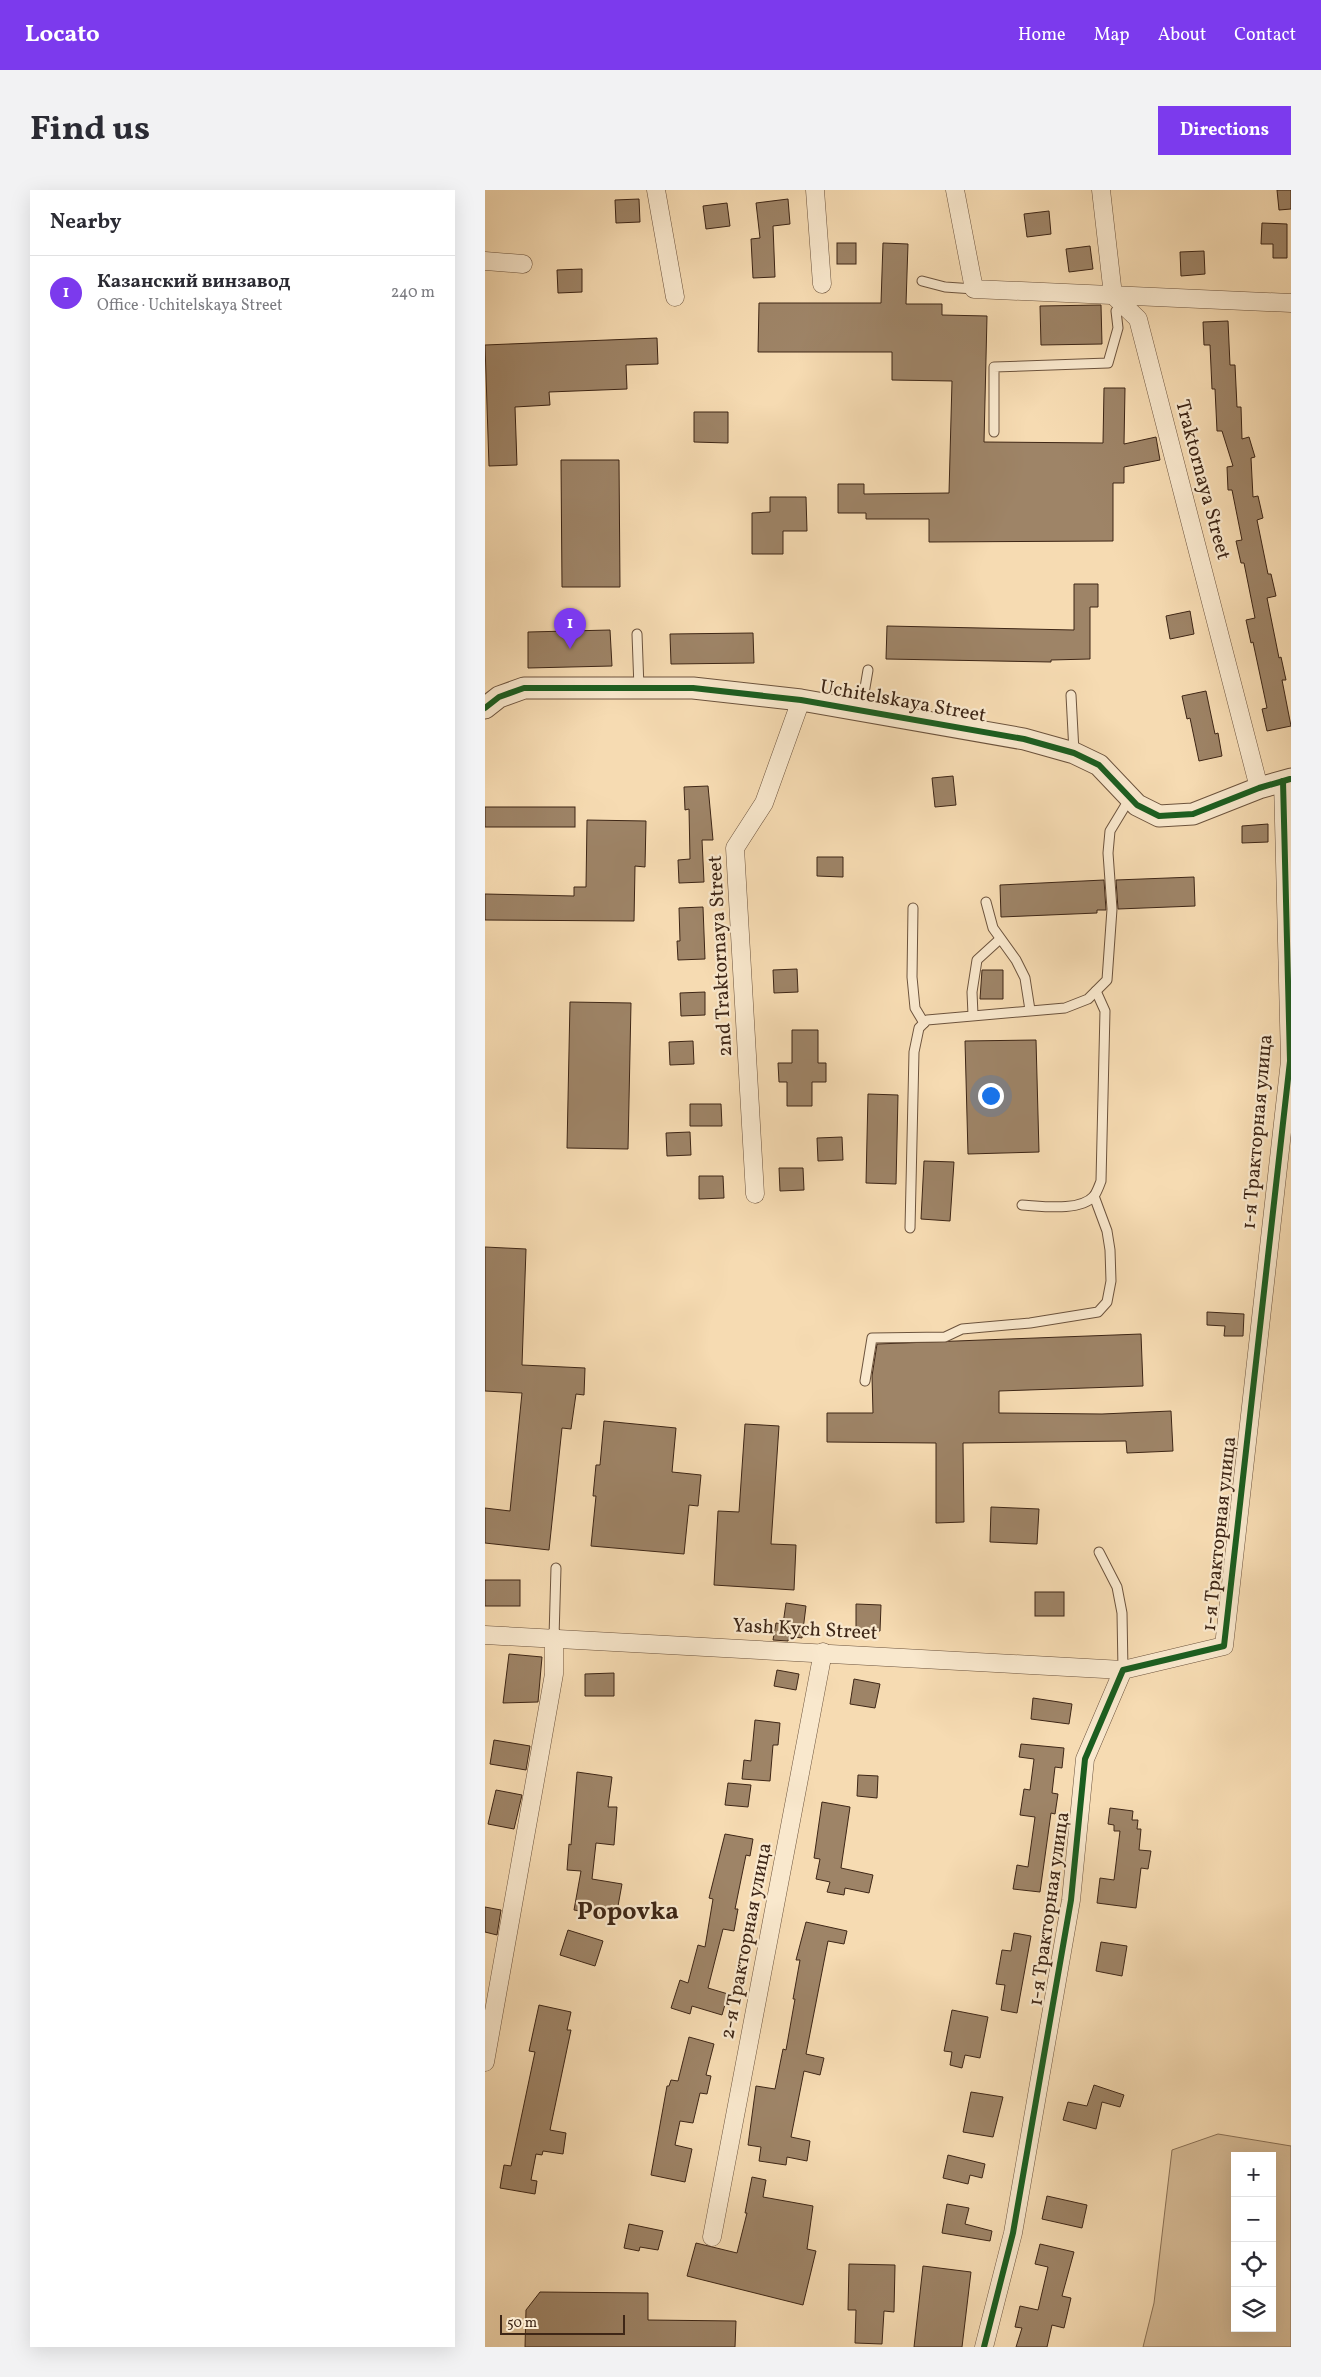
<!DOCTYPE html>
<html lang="en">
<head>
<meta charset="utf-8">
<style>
	:root { --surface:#fff; --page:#f2f2f3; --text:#2b2b33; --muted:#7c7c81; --line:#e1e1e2; --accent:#7c3aed }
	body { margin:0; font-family:Vollkorn,serif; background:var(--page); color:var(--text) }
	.controls { position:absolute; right:15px; bottom:15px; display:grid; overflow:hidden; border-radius:0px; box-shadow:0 5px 20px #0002 }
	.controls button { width:45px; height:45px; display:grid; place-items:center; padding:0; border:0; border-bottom:1px solid var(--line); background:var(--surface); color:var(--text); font:25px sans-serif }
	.scale { position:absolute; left:15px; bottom:12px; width:125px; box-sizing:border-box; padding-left:5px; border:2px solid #3e2616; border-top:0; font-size:14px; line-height:18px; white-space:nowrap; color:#3e2616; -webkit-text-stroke:4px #f9e8cd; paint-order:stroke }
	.you { position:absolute; left:505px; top:905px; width:18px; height:18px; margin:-12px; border:4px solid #fff; border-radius:50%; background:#1a73e8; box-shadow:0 0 0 8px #1a73e833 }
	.badge { display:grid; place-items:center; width:32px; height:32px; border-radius:50%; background:var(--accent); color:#fff; font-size:16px; font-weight:700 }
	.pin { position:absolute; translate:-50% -41px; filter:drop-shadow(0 1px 2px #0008) }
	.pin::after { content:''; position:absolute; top:26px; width:18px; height:15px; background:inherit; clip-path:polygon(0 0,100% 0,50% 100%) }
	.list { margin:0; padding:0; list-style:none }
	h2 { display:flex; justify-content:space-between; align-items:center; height:65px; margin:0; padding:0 20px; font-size:21px }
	h2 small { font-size:16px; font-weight:400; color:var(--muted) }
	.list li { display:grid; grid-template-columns:32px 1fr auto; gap:15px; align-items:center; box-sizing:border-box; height:75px; padding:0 20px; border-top:1px solid var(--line) }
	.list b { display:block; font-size:19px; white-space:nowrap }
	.list p { margin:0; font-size:16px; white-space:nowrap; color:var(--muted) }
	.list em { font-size:16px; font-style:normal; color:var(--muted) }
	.icon { flex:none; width:28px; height:28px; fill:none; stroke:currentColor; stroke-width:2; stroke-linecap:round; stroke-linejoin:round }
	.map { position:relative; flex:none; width:806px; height:2157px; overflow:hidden; border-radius:0px }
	header { display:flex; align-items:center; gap:30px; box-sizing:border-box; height:70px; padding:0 25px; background:var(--accent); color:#fff }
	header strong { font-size:24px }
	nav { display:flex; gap:28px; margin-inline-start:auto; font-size:18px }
	.intro { display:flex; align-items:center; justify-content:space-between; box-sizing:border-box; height:120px; padding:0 30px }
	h1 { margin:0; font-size:35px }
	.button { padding:12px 22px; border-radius:0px; background:var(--accent); color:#fff; font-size:18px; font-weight:700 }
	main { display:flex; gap:30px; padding:0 30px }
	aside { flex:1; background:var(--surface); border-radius:0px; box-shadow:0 5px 20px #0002 }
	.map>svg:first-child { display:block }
	.grass { fill:#d7bc97; stroke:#8a7156; fill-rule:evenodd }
	.building { fill:#9e8467; stroke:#3e2616 }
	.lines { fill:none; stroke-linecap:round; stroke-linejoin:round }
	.service-casing { stroke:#6c533d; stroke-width:11 }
	.minor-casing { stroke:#6c533d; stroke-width:19 }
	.tertiary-casing { stroke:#6c533d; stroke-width:23 }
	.service { stroke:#f9e8cd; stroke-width:9 }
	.minor { stroke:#f9e8cd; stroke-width:18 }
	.tertiary { stroke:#f9e8cd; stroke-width:21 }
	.cycleway-casing { stroke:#f9e8cd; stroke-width:9 }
	.cycleway { stroke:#1b5e20; stroke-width:6 }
	.labels { text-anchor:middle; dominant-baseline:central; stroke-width:4.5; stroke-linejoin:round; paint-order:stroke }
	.street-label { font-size:20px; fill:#3e2616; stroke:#f9e8cd }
	.district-label { font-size:25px; font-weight:bold; fill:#3e2616; stroke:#f9e8cd }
</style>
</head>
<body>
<header>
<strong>Locato</strong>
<nav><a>Home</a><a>Map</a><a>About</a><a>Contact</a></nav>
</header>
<div class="intro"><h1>Find us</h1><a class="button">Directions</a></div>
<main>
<aside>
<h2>Nearby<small></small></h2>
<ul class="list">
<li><span class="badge">1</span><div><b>Казанский винзавод</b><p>Office · Uchitelskaya Street</p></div><em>240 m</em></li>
</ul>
</aside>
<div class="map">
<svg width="806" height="2157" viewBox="0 0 806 2157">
	<rect width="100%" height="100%" fill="#f6dbb2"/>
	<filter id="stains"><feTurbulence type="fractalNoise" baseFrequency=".004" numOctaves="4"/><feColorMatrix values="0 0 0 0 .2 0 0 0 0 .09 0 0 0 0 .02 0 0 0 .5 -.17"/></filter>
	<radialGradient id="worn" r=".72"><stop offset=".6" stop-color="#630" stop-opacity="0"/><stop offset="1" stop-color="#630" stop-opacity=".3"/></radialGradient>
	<path class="grass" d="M733 1944 806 1956V2157H658L669 2113 687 1960ZM750 1966H787V2138H750Z"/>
	<g class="building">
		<path d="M792 0H806V19L794 20Z"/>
		<path d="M154 9 155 32 131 33 130 10Z"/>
		<path d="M303 9 305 34 288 36 290 87 268 88 266 49 275 48 271 13Z"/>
		<path d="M242 13 245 36 221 39 218 16Z"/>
		<path d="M564 21 566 44 542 47 539 24Z"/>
		<path d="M777 33 802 34V68H788V54H776Z"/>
		<rect x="352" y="53" width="19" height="21"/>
		<path d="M398 53 423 54 421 114H457V125L502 126 499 252 618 253 619 198H640L639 254 671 247 675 270 639 277V293H628V351L444 352V329H381V323H353V294H379V304L464 303 467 191 407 190V162H273L274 113H396Z"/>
		<path d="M605 56 608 79 584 82 581 59Z"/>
		<path d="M719 61 720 84 696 86 695 62Z"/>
		<path d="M97 79V102L73 103 72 80Z"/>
		<path d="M616 115 617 154 556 155 555 116Z"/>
		<path d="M743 131 745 175H750L752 217H756L757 249 764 247 770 267 766 268 768 307 773 306 778 328 772 330 783 384H786L791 406 782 408 794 468 796 467 801 490H797L806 536 782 541 777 519 782 518 768 452 766 453 761 430 770 428 759 373H756L751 351 757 350 747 300H743L742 277 748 276 737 241H732L730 199H727L725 155H719L718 132Z"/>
		<path d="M172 148 173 174 141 175 142 199 64 202 65 215 30 217 32 275 4 276 0 155Z"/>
		<path d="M209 222H243V253L209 252Z"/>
		<path d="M76 270H134L135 397H77Z"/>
		<path d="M285 307H321L322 341H298V364H267V323L285 322Z"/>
		<path d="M589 394H613V417H605V469L566 470V472L401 469 402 436 589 440Z"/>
		<path d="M705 421 709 444 685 449 681 426Z"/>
		<path d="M125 440 127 476 43 478V442Z"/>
		<path d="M268 443 269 473 186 474 185 444Z"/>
		<path d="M721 501 730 544 733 543 737 566 714 571 705 528 702 529 697 506Z"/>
		<path d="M468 586 471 615 450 617 447 588Z"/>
		<path d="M223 596 228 650H217L219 692 194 693 193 670 205 669 204 619 200 620 199 597Z"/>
		<rect x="0" y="617" width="90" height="20"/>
		<path d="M102 630 161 631 160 677 150 676 149 731 0 730V704L89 706V697H101Z"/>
		<path d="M783 634V652L757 653V636Z"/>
		<path d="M332 667H358V687L332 686Z"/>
		<path d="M709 687 710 716 633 719 631 690Z"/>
		<path d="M619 690 621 720H612V723L516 727 515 695Z"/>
		<path d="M218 717 220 769 193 770 192 751H195L194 718Z"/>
		<path d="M312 779 313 802 289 803 288 780Z"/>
		<path d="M497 780H518V809H495Z"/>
		<path d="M220 802V825L196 826 195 803Z"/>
		<path d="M85 812 146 813 143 959 82 958Z"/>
		<path d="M307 840H333V873H341V892H327V916H302V892H294L293 873H307Z"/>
		<path d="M551 850 554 962 483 964 480 851Z"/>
		<path d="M208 851 209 874 185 875 184 852Z"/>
		<path d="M383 904 413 905 411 994 381 993Z"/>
		<path d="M205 914H236L237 936H205Z"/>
		<path d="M205 942 206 965 182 966 181 943Z"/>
		<path d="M357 947 358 970 333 971 332 948Z"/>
		<path d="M439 971 469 972 465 1031 436 1029Z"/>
		<path d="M294 978H318L319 1000 295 1001Z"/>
		<path d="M214 986H238L239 1008 214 1009Z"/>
		<path d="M0 1057 41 1059 37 1175 100 1178 99 1205 91 1204 86 1239 77 1238 64 1360 0 1353V1318L25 1321 37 1203 0 1201Z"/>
		<path d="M722 1122 759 1124 758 1146H739L740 1136 722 1135Z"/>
		<path d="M656 1144 658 1196 514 1201V1223L617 1224 686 1221 688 1261 642 1263 641 1251 478 1253 479 1332 451 1333V1253L342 1252V1223H388L387 1186 392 1154Z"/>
		<path d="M119 1231 191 1238 187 1282 216 1285 213 1316 204 1315 199 1364 106 1356 111 1306H108L111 1275H115Z"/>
		<path d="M260 1234 294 1236 286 1354 311 1355 309 1400 229 1395 233 1321 254 1322Z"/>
		<path d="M506 1317 554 1319 552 1354 505 1352Z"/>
		<rect x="0" y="1390" width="35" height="26"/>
		<rect x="550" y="1402" width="29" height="24"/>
		<path d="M301 1413 321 1416 317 1448 304 1446 303 1451 288 1450 291 1433 298 1434Z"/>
		<path d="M371 1414 396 1415 395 1441H371Z"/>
		<path d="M24 1464 57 1467 53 1512 18 1513Z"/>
		<path d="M292 1480 314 1484 311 1500 289 1496Z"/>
		<path d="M129 1483V1506H100V1484Z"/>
		<path d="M369 1489 395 1494 390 1518 365 1514Z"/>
		<path d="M548 1508 587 1514 584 1534 546 1529Z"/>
		<path d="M270 1530 295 1533 293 1555H288L285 1591 257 1589 259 1570 266 1571Z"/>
		<path d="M9 1550 45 1556 41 1580 5 1574Z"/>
		<path d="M536 1554 579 1558 577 1578 570 1577 567 1603 573 1604 570 1624 566 1623 555 1702 528 1699 532 1675 543 1677 550 1627 535 1625 539 1599 545 1600 549 1569 534 1567Z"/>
		<path d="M92 1582 127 1587 123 1617H132L129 1655 111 1653 107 1689 137 1694 131 1727 89 1720 96 1681 82 1680 84 1654 86 1655Z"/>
		<path d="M373 1585 393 1586 392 1608 372 1606Z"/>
		<path d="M243 1593 266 1595 263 1617 240 1615Z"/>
		<path d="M11 1600 37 1605 29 1639 3 1634Z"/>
		<path d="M337 1612 365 1617 356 1678 388 1685 384 1703 360 1698 359 1705 342 1702 345 1692 331 1689 335 1669 329 1668Z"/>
		<path d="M625 1618 648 1621 647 1630H653L652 1639H656L654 1660 666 1661 663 1679 656 1678 651 1718 612 1713 615 1688 629 1690 635 1641H629V1635L623 1634Z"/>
		<path d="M240 1644 268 1649 265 1666 261 1665 250 1719H253L249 1741 238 1739 223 1798 243 1804 237 1825 207 1816 205 1824 186 1818 195 1790 203 1793 213 1755 220 1757 228 1709 224 1708Z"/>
		<path d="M0 1717 16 1720 12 1745 0 1742Z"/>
		<path d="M321 1732 362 1741 359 1754 343 1751 321 1864 339 1868 335 1885 319 1881 306 1947 325 1951 322 1971 302 1967 301 1975 274 1971 276 1957 263 1955 271 1896 290 1899 298 1859 301 1860 310 1809H308L315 1770H311Z"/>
		<path d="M83 1740 118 1751 110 1776 75 1765Z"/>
		<path d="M529 1743 546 1746 532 1823 516 1820 520 1795 511 1794 517 1760 526 1761Z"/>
		<path d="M616 1752 642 1756 637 1786 611 1781Z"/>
		<path d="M54 1815 86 1822 82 1840H86L65 1940 81 1943 78 1964 58 1961 57 1965 51 1964 46 1990 52 1991 50 2004 15 1998 19 1975 26 1976 50 1862 44 1861Z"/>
		<path d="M467 1820 503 1827 495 1868 480 1865 477 1878 465 1875 467 1862 459 1861Z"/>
		<path d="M204 1847 229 1854 221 1885 226 1886 222 1904 215 1903 208 1933 195 1931 190 1955 207 1959 200 1992 166 1985 182 1896H184L186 1890 193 1891Z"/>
		<path d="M609 1895 639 1905 635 1917 617 1912 611 1939 578 1930 583 1912 602 1916Z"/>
		<path d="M486 1902 518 1907 508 1947 478 1942Z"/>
		<path d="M463 1965 500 1974 497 1988 485 1985 483 1994 458 1988Z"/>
		<path d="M267 1987 281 1990 278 2007 328 2016 322 2059 331 2061 318 2115 202 2086 211 2053 252 2063 262 2023H260Z"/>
		<path d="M562 2006 602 2015 597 2038 557 2029Z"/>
		<path d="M462 2014 484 2018 480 2034 507 2041 505 2051 457 2043Z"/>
		<path d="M144 2034 178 2041 173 2060 155 2057 154 2061 139 2058Z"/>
		<path d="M555 2054 589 2062 577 2106 586 2108 579 2138 567 2135 562 2157H531L537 2138 530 2137 535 2116 553 2120 563 2077 550 2074Z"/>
		<path d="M364 2074 410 2075 409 2122 399 2121 397 2154 370 2153 371 2120H363Z"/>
		<path d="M438 2076 486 2082 477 2157H429Z"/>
		<path d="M55 2102 163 2103V2130L251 2131 250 2157H40L41 2120Z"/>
	</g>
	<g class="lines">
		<g class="service-casing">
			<g id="service">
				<path d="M437 91 460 97 489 99"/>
				<path d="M509 242V177L623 173 633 138 631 121 637 113"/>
				<path d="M152 444 154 498"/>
				<path d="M586 505 589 562"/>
				<path d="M376 521 383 480"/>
				<path d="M501 712 508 738 531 770 540 788 545 820"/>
				<path d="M428 718 427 787 430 818 439 833"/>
				<path d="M488 825 487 802 492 770 515 749"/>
				<path d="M537 1015C556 1016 595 1022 609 1006 612 1002 614 996 616 991L620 821 611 801"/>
				<path d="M425 1038 429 862 434 838 442 830 580 818 603 809 622 790 627 719 623 663 625 641 645 608"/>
				<path d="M380 1191 387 1148 460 1147 477 1139 545 1133 613 1122 622 1112 626 1091 625 1060 622 1041 609 1006"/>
				<path d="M614 1362 632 1397 637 1423 638 1480"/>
				<path d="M69 1447 71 1378"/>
			</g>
		</g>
		<g class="minor-casing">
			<g id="minor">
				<path d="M171 0 190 107"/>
				<path d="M330 0 337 94"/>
				<path d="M470 0 489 99 806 113"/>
				<path d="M616 0 628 105 653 129 774 598"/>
				<path d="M0 71 38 74"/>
				<path d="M270 1004 250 658 279 613 316 510"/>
				<path d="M0 1445 638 1480"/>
				<path d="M0 1872 69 1484V1447"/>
				<path d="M227 2047 338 1462"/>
				<path d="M499 2157 528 2043 586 1710 600 1569 638 1480 739 1456 805 871 798 591"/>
			</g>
		</g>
		<g class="tertiary-casing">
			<path id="tertiary" d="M0 518 14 507 39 498H208L316 510 539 549 589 563 614 575 652 615 674 626 708 624 774 598 806 589"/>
		</g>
		<use href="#service" class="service"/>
		<use href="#minor" class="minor"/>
		<use href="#tertiary" class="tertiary"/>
		<g class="cycleway-casing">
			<g id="cycleway">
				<path d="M0 518 14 507 39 498H208L316 510 539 549 589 563 614 575 652 615 674 626 708 624 774 598 805 589"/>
				<path d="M499 2157 528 2043 586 1710 600 1569 638 1480 739 1456 805 871 798 591"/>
			</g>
		</g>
		<use href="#cycleway" class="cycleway"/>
	</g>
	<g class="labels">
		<g class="street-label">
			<text transform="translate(717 290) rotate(75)">Traktornaya Street</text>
			<text transform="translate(418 512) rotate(10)">Uchitelskaya Street</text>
			<text transform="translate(236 766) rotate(-93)">2nd Traktornaya Street</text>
			<text transform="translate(773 942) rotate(-85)">1-я Тракторная улица</text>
			<text transform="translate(735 1344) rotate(-84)">1-я Тракторная улица</text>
			<text transform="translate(320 1440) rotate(3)">Yash Kych Street</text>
			<text transform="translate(565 1719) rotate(-82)">1-я Тракторная улица</text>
			<text transform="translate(262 1751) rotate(-79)">2-я Тракторная улица</text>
		</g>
		<g class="district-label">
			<text x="143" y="1722">Popovka</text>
		</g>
	</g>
	<rect width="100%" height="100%" filter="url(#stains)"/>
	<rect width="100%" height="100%" fill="url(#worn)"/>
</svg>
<div class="controls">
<button>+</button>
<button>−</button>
<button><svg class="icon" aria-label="locate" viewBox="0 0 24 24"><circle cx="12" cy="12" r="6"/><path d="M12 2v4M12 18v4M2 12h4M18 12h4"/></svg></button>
<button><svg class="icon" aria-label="layers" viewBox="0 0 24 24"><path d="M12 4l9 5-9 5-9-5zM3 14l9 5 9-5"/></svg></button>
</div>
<div class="scale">50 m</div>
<div class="you"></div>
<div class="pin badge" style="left:85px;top:459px">1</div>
</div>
</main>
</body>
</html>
